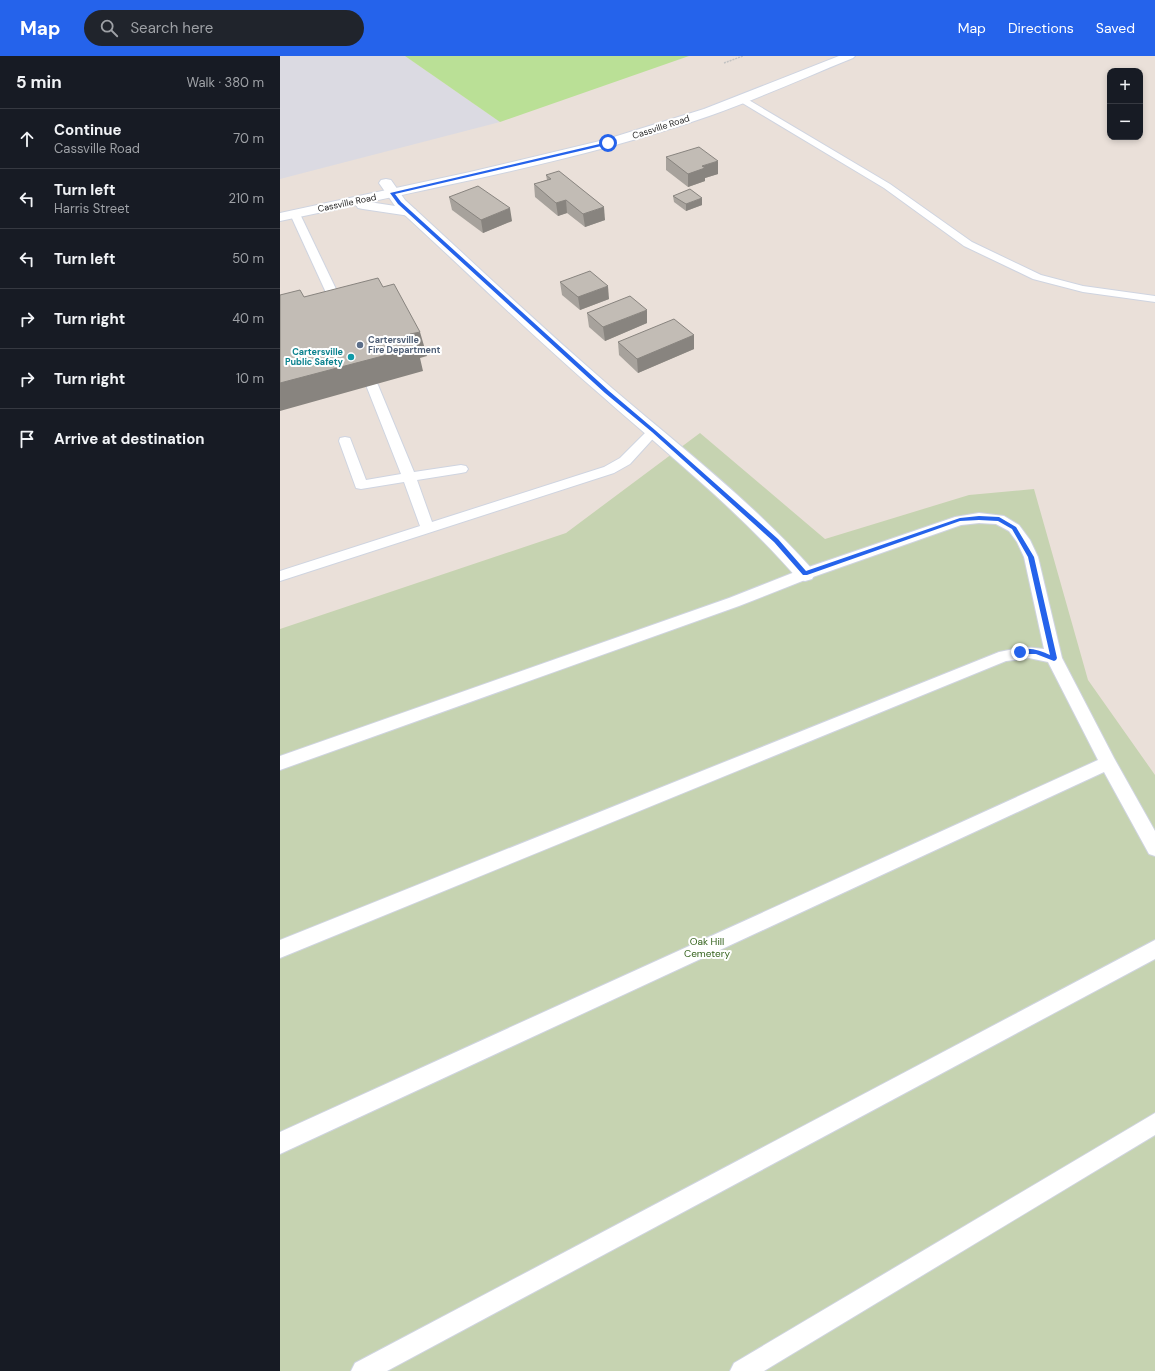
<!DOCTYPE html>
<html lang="en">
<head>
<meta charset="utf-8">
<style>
	:root { --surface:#171b24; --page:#20242c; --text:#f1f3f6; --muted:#9ea1a6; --line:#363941; --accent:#2563eb }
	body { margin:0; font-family:"DM Sans",sans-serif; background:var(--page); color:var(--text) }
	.controls { position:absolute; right:12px; top:12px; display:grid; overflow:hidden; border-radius:8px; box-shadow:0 2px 6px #0003 }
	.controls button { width:36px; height:36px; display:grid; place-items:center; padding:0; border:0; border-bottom:1px solid var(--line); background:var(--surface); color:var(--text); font:20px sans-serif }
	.stop { position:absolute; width:12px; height:12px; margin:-9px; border:3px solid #2563eb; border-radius:50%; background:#fff }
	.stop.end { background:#2563eb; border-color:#fff; box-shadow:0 1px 4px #0008 }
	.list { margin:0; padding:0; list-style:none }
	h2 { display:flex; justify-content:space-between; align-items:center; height:52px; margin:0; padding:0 16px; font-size:17px }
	h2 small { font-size:13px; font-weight:400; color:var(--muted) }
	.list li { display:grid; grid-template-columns:26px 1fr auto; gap:12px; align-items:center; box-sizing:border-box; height:60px; padding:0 16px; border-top:1px solid var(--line) }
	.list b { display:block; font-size:15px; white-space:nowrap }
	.list p { margin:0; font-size:13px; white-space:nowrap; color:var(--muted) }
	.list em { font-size:13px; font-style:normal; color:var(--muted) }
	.icon { flex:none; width:22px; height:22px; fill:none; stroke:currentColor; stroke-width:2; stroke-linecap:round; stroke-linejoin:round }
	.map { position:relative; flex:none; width:875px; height:1315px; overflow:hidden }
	header { display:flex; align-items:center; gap:24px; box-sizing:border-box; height:56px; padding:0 20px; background:var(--accent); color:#fff }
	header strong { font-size:19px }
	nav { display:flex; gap:22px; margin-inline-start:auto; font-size:14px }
	.search { width:280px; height:36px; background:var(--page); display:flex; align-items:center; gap:10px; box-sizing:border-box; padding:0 14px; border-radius:22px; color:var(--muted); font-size:15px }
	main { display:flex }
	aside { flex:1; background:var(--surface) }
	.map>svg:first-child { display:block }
	.industrial { fill:#dbdae2 }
	.green { fill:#bae096 }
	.cemetery { fill:#c6d3b1 }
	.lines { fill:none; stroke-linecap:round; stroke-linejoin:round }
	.service-casing { stroke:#cfd4e0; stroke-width:2 }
	.minor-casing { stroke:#cfd4e0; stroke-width:2 }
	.secondary-casing { stroke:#cfd4e0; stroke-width:2 }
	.path { stroke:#c3c3c3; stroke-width:1.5; stroke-dasharray:2 1; stroke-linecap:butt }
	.service { fill:#fff; fill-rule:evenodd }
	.minor { fill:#fff; fill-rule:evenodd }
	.secondary { fill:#fff; fill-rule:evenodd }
	.wall { fill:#a7a29c }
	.shaded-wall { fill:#88847f }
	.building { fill:#c2bcb5; stroke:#88847f }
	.route { fill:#2563eb }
	.service-dot { fill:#5c6f8a; stroke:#fff; stroke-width:1.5 }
	.culture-dot { fill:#0f9aa8; stroke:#fff; stroke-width:1.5 }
	.labels { text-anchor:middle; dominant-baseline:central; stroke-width:4; stroke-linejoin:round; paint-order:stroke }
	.far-street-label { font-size:9px; fill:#272727; stroke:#fff }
	.far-service-label { font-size:9px; font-weight:bold; fill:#4e5e75; stroke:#fff; text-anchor:start }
	.far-culture-label { font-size:9px; font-weight:bold; fill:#0d838f; stroke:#fff; text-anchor:end }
	.park-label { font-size:10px; fill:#33611b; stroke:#fff }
</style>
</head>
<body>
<header>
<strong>Map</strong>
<div class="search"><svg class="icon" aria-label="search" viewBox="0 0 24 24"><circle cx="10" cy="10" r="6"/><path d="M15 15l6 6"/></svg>Search here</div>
<nav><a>Map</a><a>Directions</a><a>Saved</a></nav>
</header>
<main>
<aside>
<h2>5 min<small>Walk · 380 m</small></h2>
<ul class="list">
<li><svg class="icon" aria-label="ahead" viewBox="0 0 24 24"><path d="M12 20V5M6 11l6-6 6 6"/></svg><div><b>Continue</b><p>Cassville Road</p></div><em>70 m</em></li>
<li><svg class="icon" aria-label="left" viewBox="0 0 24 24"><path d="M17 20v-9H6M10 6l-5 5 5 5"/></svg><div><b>Turn left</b><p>Harris Street</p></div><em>210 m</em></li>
<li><svg class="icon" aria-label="left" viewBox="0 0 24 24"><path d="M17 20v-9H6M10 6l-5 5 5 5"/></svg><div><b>Turn left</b></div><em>50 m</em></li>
<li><svg class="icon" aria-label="right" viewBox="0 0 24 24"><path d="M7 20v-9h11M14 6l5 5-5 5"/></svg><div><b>Turn right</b></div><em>40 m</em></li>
<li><svg class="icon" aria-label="right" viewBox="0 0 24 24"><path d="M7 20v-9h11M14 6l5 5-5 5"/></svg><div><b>Turn right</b></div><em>10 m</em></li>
<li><svg class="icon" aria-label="arrive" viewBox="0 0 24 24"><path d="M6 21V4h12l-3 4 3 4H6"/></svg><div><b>Arrive at destination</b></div></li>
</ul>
</aside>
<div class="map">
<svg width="875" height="1315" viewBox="0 0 875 1315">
	<rect width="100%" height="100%" fill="#eae0d9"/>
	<path class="industrial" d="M0 0H125L220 66 0 123Z"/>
	<path class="green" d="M125 0H409L220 66Z"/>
	<path class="cemetery" d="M420 377 545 483 689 439 754 433 808 624 875 719V1315H0V573L286 477Z"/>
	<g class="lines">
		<g class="service-casing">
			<g id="service">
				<path d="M462 40 610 128 692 186 761 219 803 230 875 240V246L803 236 753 223 684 190 604 132 459 45 458 43 459 41Z"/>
				<path d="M15 155 20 158 66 254 64 256 60 257 54 254 10 158Z"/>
				<path d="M92 325 96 326 98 329 134 416 181 409 186 410 188 413 186 416 181 417 137 424 152 466 324 411 340 402 370 372H378L380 375 350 408 334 417 0 525V515L140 470 124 426 81 433 76 432 59 385 60 382 65 381 70 382 86 424 121 418 86 329 88 326Z"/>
				<path d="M699 457 724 460 739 469 750 484 758 501 782 602 834 702 875 775V800L869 798 824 716 0 1098V1076L818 704 768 606 749 602 726 605 0 902V884L719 596 744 591 764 593 744 501 737 486 729 475 716 468 699 467 681 469 530 522 459 550 0 714V700L449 542 520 514 675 461Z"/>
				<path d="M875 884V903L107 1315H71L75 1307Z"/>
				<path d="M875 1057V1079L484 1315H450L454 1307Z"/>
			</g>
		</g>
		<g class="minor-casing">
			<path id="minor" d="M106 123 111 124 125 144C194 207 262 272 333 333 401 391 472 446 532 513L535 518 532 523 525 525 518 523C460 456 389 399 322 340 251 279 184 213 115 150L99 127 101 124Z"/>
		</g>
		<g class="secondary-casing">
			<path id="secondary" d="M559 0H575L573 2C526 21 480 42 432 59 321 98 204 121 89 146L135 153 137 156 135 159 130 160 83 153 78 152 76 149 0 165V157L190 116 324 84 424 53Z"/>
		</g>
		<path class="path" d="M444 7 463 0"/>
		<use href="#service" class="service"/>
		<use href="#minor" class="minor"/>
		<use href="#secondary" class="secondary"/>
	</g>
	<g class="wall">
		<path d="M386 101 438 118 425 122V125L408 131 386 114Z"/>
		<path d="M266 119 325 164 305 171 287 157 278 160 255 141 254 128 267 124Z"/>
		<path d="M393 140 422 149 406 155 394 146Z"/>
		<path d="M169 141 232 165 203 177 172 154Z"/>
		<path d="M280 226 329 243 300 254 282 239Z"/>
		<path d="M307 257 367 267 325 285 309 271Z"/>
		<path d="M414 279V293L358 317 339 299 338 286Z"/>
	</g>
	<g class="shaded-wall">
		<path d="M438 105V118L425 122V125L408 131V118L422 110Z"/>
		<path d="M422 142V149L406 155V148Z"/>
		<path d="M286 144 287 157 278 160 276 147Z"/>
		<path d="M324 151 325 164 305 171 303 158Z"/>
		<path d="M230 152 232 165 203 177 201 164Z"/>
		<path d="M328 230 329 243 300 254 298 241Z"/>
		<path d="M367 254V267L325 285 323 271Z"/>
		<path d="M140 276 147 300 140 302 143 315 0 355V327L130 278Z"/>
		<path d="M414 279V293L358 317 357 303Z"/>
	</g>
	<g class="building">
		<path d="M419 91 438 105 422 110 425 112 408 118 386 101Z"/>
		<path d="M279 115 324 151 303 158 286 144 276 147 254 128 271 123 266 119Z"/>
		<path d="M198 130 230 152 201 164 169 141Z"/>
		<path d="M410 133 422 142 406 148 393 140Z"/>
		<path d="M310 215 328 230 298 241 280 226Z"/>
		<path d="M98 222 103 231 114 228 140 276 130 278 137 291 0 327V239L20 234 24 241Z"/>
		<path d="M350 240 367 254 323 271 307 257Z"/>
		<path d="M394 263 414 279 357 303 338 286Z"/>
	</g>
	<path class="route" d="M328 86 330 88 115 138 121 146 329 335 375 374 498 483 526 515 680 462 699 460 719 461 736 471 754 501 777 602 776 604 774 605 756 598H740L737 596C745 589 761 595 770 599L748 501 732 473 718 465 699 464 680 465 527 519H523L494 486 372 376 325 337 118 148 110 137Z"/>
	<circle class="service-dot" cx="80" cy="289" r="4"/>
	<circle class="culture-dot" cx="71" cy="301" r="4"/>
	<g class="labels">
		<g class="far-street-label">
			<text transform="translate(381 71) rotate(-18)">Cassville Road</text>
			<text transform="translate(67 147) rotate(-12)">Cassville Road</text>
		</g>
		<g class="far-service-label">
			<text x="88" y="284">Cartersville<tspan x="88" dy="10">Fire Department</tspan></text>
		</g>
		<g class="far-culture-label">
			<text x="63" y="296">Cartersville<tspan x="63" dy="10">Public Safety</tspan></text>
		</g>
		<g class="park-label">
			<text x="427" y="885">Oak Hill<tspan x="427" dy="12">Cemetery</tspan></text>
		</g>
	</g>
</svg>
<div class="controls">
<button>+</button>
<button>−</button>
</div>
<div class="stop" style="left:328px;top:87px"></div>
<div class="stop end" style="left:740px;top:596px"></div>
</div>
</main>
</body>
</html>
